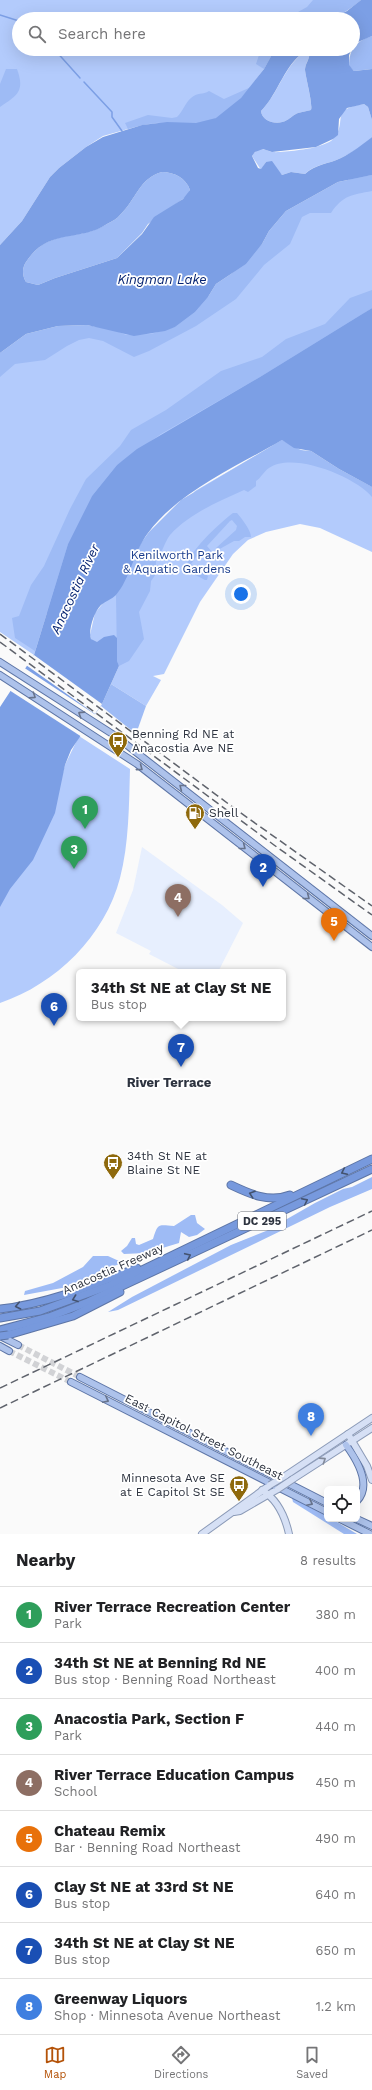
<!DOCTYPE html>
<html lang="en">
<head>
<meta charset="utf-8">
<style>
	:root { --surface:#fff; --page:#f6f6f6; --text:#202124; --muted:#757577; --line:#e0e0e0; --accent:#b45309 }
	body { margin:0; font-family:"Work Sans",sans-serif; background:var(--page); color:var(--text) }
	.controls { position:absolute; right:12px; bottom:12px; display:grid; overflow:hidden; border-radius:6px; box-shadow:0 4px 16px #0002 }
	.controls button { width:36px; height:36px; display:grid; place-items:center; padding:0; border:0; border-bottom:1px solid var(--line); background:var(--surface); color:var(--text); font:20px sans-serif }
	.you { position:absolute; left:241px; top:594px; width:14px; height:14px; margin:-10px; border:3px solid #fff; border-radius:50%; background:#1a73e8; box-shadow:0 0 0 6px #1a73e833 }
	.badge { display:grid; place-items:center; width:26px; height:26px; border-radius:50%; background:var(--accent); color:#fff; font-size:13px; font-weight:700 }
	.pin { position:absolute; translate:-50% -33px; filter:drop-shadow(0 1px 2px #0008) }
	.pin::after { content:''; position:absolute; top:21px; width:14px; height:12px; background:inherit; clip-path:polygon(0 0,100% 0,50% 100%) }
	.popup { position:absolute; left:76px; top:969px; width:210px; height:52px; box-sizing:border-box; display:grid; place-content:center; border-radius:6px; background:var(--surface); filter:drop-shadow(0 1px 3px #0005); font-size:13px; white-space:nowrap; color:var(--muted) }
	.popup b { font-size:15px; color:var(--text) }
	.popup::after { content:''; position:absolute; left:50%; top:100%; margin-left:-8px; border:8px solid transparent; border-top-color:var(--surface) }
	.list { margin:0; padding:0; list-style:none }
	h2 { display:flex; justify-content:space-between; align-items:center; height:52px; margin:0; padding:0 16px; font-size:17px }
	h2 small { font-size:13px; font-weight:400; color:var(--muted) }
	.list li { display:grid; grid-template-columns:26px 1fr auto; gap:12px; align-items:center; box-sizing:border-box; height:56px; padding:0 16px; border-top:1px solid var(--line) }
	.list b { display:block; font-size:15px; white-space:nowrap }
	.list p { margin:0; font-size:13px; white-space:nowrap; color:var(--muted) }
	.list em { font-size:13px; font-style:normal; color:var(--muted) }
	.icon { flex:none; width:22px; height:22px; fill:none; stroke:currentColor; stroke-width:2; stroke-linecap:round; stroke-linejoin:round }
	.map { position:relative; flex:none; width:372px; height:1534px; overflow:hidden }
	.search { position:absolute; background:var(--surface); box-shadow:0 4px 16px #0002; left:12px; right:12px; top:12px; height:44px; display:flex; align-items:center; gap:10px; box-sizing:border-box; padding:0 14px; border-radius:22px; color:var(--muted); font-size:15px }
	.sheet { height:500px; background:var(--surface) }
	nav { display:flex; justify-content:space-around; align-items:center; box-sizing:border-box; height:56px; border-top:1px solid var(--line); background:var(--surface); font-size:11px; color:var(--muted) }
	nav a { display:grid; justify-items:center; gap:2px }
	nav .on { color:var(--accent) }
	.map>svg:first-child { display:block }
	.built { fill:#e7effe }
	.green { fill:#b3cbfc }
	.forest { fill:#9ebbf5 }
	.water { fill:#7c9fe5; fill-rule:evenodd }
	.pier { fill:#fafafa }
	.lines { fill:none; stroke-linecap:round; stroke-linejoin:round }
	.stream { stroke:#7c9fe5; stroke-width:1.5 }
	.primary-tunnel { stroke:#d1d2d5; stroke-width:6; stroke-dasharray:6 3; stroke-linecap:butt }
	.secondary-casing { stroke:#8b9ab7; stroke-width:8 }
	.primary-casing { stroke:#5d75a6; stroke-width:8 }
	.highway-casing { stroke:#5d75a6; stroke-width:9 }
	.secondary { stroke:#d6e0f5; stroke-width:6 }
	.primary { stroke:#adc2eb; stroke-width:6 }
	.highway { stroke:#79d; stroke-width:7 }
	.rail { stroke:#5f636c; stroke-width:1.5; stroke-dasharray:8 4; stroke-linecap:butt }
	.secondary-bridge-casing { stroke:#8b9ab7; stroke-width:8; stroke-linecap:butt }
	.highway-bridge-casing { stroke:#5d75a6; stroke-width:9; stroke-linecap:butt }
	.secondary-bridge { stroke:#d6e0f5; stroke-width:6 }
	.highway-bridge { stroke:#79d; stroke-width:7 }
	.oneway { stroke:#67738c }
	.oneway2 { stroke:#43526e }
	.oneway3 { stroke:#828a9a }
	.labels { text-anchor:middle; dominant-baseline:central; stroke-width:3.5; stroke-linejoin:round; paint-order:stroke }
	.shield { fill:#fff; stroke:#6c7079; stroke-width:1 }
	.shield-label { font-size:11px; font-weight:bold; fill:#2d333f }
	.park-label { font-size:12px; fill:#193c8d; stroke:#fff }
	.poi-label { font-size:12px; fill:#2d333f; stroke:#fff; text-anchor:start }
	.street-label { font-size:12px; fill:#2d333f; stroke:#fff }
	.water-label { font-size:13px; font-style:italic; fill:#042271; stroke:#fff }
	.neighbourhood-label { font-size:13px; font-weight:bold; fill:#2d333f; stroke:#fff }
</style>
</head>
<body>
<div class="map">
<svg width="372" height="1534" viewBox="0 0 372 1534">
	<rect width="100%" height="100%" fill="#fafafa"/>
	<path class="built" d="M142 847 222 905 243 923 218 972H184L149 954 151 951 116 933 133 890Z"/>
	<g class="green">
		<path d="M0 0H361L331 19H19V49H275L264 69 241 99 216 118 142 125 103 136 86 147 59 168 50 177 22 221 0 245Z"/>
		<path d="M306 51H309C311 58 305 63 305 70 306 79 313 105 311 110 307 111 302 112 298 113 293 115 291 118 287 120 278 126 262 122 261 111 279 93 284 65 306 51Z"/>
		<path d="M364 104 368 107 372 120V137C363 146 353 152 341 158 329 164 314 164 305 174L291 172 282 175 273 165 266 162 261 170 252 156C254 153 257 149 262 149 266 149 269 152 273 152 280 153 309 149 316 147 321 145 330 143 333 139 349 122 328 109 364 104Z"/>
		<path d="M372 175V308L359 317 47 613 34 655 0 632V353L208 297 262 244 351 178Z"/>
		<path d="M282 440 372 487V552L320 528 300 524 266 532 248 540 233 554 200 602 164 674 153 676 161 680 146 706 111 684 119 666 91 639 90 635 95 613 195 491Z"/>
		<path d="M79 736 130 769C129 805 129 844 120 878 105 936 56 984 0 1003V818L57 794 65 765Z"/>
	</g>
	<g class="forest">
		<path d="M313 0H361C333 24 323 19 289 19V17L307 7Z"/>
		<path d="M372 36V69L354 71 349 66C349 49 356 41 372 36Z"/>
		<path d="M261 49H275L264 69 256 64Z"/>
		<path d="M6 69H17C25 91 18 95 0 107V84Z"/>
		<path d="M251 87C242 98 230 110 217 118 199 127 174 122 155 123 146 124 137 126 128 129L125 123 148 115 172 118 177 117C183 111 185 103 191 98 197 92 203 95 209 91L224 99Z"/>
		<path d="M162 172C174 172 186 178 190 190L187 196 148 224 142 233 117 258 55 278 38 285 26 282C22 275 22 268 26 262 49 227 78 242 107 224 112 221 117 219 120 215 136 200 139 178 162 172Z"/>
		<path d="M372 175V191C352 195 343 195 331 213H310L302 217 290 244 264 265 236 299 196 326 149 351 134 357 103 341 89 338 79 340 67 346 45 360 15 364 0 377V353L26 334 58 326 87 325 114 330 126 335 151 334 175 327 195 312 208 297 216 284 246 264 262 244 269 231 286 211 338 182Z"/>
		<path d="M372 290V308L260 377 161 434 117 465 92 496 68 544 35 651 15 638 12 618 19 616 31 585 44 566 70 509 86 479 120 446 131 430 166 410 221 371 262 357 286 339 325 324 350 298Z"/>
		<path d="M282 440 300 450 311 451 339 469 372 487V497C356 477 293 451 269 468 264 471 261 478 256 481V486L248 492 244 490C218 502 190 513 170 535 164 543 163 552 156 559V574L151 581 150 591 139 612 144 639 129 661 119 666 117 661 116 595 141 543 149 532 181 500Z"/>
		<path d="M233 513H237C242 519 251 530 251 537H245L239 541H234L216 551V548L236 530 237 526 232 520 230 521 207 546 212 552V555L201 550 191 564 208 576 207 580H205L186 570C186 553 220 523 233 513Z"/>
		<path d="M111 684 146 706 136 734 101 706Z"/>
		<path d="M372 1177V1189L330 1207 118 1310 108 1312 132 1297 231 1245 266 1231 315 1203 343 1189 352 1187Z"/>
		<path d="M191 1215H195L197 1223 205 1229 197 1235 189 1237 181 1232 179 1243 146 1253 124 1254 121 1251 127 1246 132 1238H135L136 1244 139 1245 153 1239C158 1223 158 1225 174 1226Z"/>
		<path d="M93 1256H108L119 1261 120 1264 101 1270 92 1280 87 1277 73 1286 24 1295 25 1291 53 1283 83 1267Z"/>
		<path d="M292 1498 327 1516V1519H332L357 1534H344L293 1502Z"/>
	</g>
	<g class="water">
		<path d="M361 0H372V36L358 42 353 47V19H331L347 11Z"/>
		<path d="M275 49H352L349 55V65L354 71 372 69V120L368 107 364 104 347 108 339 119 338 135 333 139 316 147 272 152 263 149 255 152 252 156 258 168 261 169 266 162 272 161 282 175 291 172 305 174C315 164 329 164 341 158 353 152 362 145 372 137V175L338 182 286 211 269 231 262 244 246 264 216 284 208 297 195 312 175 327 165 331 134 336 87 325 58 326 26 334 0 353V245L22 221 50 177 59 168 86 147 103 137 142 125 167 122 196 123 216 118 241 98 264 69ZM306 51H309C311 58 305 63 305 70 306 79 313 104 311 110 307 111 302 112 298 113 293 115 291 118 287 120 278 126 262 122 261 111 279 93 284 64 306 51ZM162 172C174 172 186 178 190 190L183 199 154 217 142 234 117 258 55 278 38 285 26 282C22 275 22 268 26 262 49 227 78 243 107 224 112 221 117 219 120 215 136 200 139 178 162 172Z"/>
		<path d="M372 308V487L339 469 311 451 294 448 282 440C238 466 179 491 148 533 134 551 130 579 116 595 112 599 106 601 101 605 94 612 88 630 91 639L97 642 104 637 114 635 117 638V661L119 666 102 704 71 750 65 765 55 813 33 860 10 889 0 907V707L34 655 68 544 92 496 117 465 137 449 260 377Z"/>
	</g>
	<g class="pier">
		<path d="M34 655 102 704 95 714 26 665Z"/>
		<path d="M23 667 96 715 82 737 9 690Z"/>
	</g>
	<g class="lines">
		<g class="stream">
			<path d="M0 15 19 21"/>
			<path d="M54 49 80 78"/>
			<path d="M84 82 112 112V117L122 131"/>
		</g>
		<g class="primary-tunnel">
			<path d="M18 1345 80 1377"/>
			<path d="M9 1351 71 1382"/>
		</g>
		<g class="secondary-casing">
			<g id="secondary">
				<path d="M348 1434 367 1466 372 1480"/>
				<path d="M285 1476 372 1418"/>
				<path d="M293 1479 372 1428"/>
				<path d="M262 1490C278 1500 285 1516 289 1534"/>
				<path d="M234 1512 240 1511 278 1489"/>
				<path d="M202 1534 270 1485"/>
			</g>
		</g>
		<g class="primary-casing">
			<g id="primary">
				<path d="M0 662 114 735 372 936"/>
				<path d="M0 675 137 764 372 947"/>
				<path d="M0 1336 18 1345"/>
				<path d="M0 1346 9 1351"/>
				<path d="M80 1377 327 1503"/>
				<path d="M71 1382 327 1512"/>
				<path d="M346 1445C357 1460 372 1485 357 1501"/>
				<path d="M340 1519 370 1534"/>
				<path d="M357 1519 372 1526"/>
			</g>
		</g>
		<g class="highway-casing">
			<g id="highway">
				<path d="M231 1185C250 1194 269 1203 290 1195"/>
				<path d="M0 1309C47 1304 93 1285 137 1268"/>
				<path d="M0 1318 40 1311 111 1285 372 1159"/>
				<path d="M0 1330 49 1317 88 1302 372 1169"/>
				<path d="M8 1335 73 1316 120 1292"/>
			</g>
		</g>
		<use href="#secondary" class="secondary"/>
		<use href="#primary" class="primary"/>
		<use href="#highway" class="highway"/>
		<g class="rail">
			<path d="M0 634 238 811 372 906"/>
			<path d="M0 642 274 845 372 915"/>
			<path d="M0 1388 372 1211"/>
			<path d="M0 1408 372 1230"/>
		</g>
		<g class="secondary-bridge-casing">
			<g id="secondary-bridge">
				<path d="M270 1485 285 1476"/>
				<path d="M278 1489 293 1479"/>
			</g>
		</g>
		<g class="highway-bridge-casing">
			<path id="highway-bridge" d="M0 1336 8 1335"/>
		</g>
		<use href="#secondary-bridge" class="secondary-bridge"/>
		<use href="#highway-bridge" class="highway-bridge"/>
	</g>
	<defs><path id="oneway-chevron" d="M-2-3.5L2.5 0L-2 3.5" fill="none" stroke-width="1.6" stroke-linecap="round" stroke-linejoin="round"/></defs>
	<g class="oneway">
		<use href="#oneway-chevron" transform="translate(33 696) rotate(33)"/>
		<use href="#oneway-chevron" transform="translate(81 714) rotate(-147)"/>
		<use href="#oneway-chevron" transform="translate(140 768) rotate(37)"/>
		<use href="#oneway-chevron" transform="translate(182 787) rotate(-142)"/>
		<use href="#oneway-chevron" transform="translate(243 847) rotate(38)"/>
		<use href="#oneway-chevron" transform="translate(307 897) rotate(38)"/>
		<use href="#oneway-chevron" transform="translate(106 1400) rotate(27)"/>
		<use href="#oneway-chevron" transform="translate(310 1503) rotate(27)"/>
	</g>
	<g class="oneway2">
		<use href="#oneway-chevron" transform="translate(344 1172) rotate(155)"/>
		<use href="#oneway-chevron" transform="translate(252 1194) rotate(-161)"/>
		<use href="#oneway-chevron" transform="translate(305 1201) rotate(-26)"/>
		<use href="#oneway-chevron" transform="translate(188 1256) rotate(-25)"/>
		<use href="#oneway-chevron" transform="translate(75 1299) rotate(160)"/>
		<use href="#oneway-chevron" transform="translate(18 1306) rotate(168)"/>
	</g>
	<use class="oneway3" href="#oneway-chevron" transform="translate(323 1460) rotate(-33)"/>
	<defs>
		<g id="bus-pin" transform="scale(1)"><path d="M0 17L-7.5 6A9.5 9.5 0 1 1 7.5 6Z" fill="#8e690c" stroke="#fff"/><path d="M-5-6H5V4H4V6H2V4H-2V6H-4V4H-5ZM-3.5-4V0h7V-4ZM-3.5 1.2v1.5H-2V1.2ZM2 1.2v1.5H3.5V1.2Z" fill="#fff"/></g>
		<g id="fuel-pin" transform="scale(1)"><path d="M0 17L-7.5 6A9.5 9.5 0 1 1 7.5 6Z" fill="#8e690c" stroke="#fff"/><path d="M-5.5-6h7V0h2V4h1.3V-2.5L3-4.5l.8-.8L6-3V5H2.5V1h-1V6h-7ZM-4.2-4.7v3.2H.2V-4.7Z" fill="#fff"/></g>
	</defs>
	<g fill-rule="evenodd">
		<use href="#bus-pin" x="118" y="741"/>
		<use href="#fuel-pin" x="195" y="813"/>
		<use href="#bus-pin" x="113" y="1163"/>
		<use href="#bus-pin" x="239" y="1485"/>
	</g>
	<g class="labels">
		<rect class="shield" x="238" y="1212" width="48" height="18" rx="3"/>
		<g class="shield-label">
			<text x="262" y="1221">DC 295</text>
		</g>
		<g class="park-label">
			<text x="177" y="555">Kenilworth Park<tspan x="177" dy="14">&amp; Aquatic Gardens</tspan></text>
		</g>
		<g class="poi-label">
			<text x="132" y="734">Benning Rd NE at<tspan x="132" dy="14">Anacostia Ave NE</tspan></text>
			<text x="209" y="813">Shell</text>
			<text x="127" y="1156">34th St NE at<tspan x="127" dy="14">Blaine St NE</tspan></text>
			<text x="225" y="1478" text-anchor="end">Minnesota Ave SE<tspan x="225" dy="14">at E Capitol St SE</tspan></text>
		</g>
		<g class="street-label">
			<text transform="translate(113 1269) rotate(-24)">Anacostia Freeway</text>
			<text transform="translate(204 1437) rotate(27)">East Capitol Street Southeast</text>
		</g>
		<g class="water-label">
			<text x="162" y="279">Kingman Lake</text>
			<text transform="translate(75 589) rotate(-65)">Anacostia River</text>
		</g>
		<g class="neighbourhood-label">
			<text x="169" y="1082">River Terrace</text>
		</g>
	</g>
</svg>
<div class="controls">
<button><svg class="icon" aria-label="locate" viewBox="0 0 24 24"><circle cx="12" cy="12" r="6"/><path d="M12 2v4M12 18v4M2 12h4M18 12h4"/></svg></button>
</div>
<div class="you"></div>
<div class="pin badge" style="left:85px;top:829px;background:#2e9e5b">1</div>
<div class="pin badge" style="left:263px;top:887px;background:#1a4fb4">2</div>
<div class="pin badge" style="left:74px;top:869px;background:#2e9e5b">3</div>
<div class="pin badge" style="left:178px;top:917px;background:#8d6e63">4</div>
<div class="pin badge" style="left:334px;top:941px;background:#e8710a">5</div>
<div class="pin badge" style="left:54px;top:1026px;background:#1a4fb4">6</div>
<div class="pin badge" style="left:181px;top:1067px;background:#1a4fb4">7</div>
<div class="popup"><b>34th St NE at Clay St NE</b>Bus stop</div>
<div class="pin badge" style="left:311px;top:1436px;background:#3f7fe0">8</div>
<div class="search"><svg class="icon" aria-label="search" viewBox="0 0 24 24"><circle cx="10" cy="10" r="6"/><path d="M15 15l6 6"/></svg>Search here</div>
</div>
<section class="sheet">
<h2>Nearby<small>8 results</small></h2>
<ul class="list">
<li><span class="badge" style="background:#2e9e5b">1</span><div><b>River Terrace Recreation Center</b><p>Park</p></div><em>380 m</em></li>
<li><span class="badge" style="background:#1a4fb4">2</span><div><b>34th St NE at Benning Rd NE</b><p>Bus stop · Benning Road Northeast</p></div><em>400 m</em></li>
<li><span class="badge" style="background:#2e9e5b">3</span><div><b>Anacostia Park, Section F</b><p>Park</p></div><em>440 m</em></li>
<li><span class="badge" style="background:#8d6e63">4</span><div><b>River Terrace Education Campus</b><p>School</p></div><em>450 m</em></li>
<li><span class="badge" style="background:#e8710a">5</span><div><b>Chateau Remix</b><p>Bar · Benning Road Northeast</p></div><em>490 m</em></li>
<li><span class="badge" style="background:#1a4fb4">6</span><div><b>Clay St NE at 33rd St NE</b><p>Bus stop</p></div><em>640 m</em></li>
<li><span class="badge" style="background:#1a4fb4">7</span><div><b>34th St NE at Clay St NE</b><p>Bus stop</p></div><em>650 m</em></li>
<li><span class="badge" style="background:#3f7fe0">8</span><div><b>Greenway Liquors</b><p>Shop · Minnesota Avenue Northeast</p></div><em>1.2 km</em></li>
</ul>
</section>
<nav>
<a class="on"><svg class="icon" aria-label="map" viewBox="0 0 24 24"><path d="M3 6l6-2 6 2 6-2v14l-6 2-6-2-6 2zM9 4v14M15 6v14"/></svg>Map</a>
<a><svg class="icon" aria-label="directions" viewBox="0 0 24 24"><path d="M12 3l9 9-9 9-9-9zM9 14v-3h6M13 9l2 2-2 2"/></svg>Directions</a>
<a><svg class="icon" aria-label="saved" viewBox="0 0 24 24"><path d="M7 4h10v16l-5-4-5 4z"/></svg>Saved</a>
</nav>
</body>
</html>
